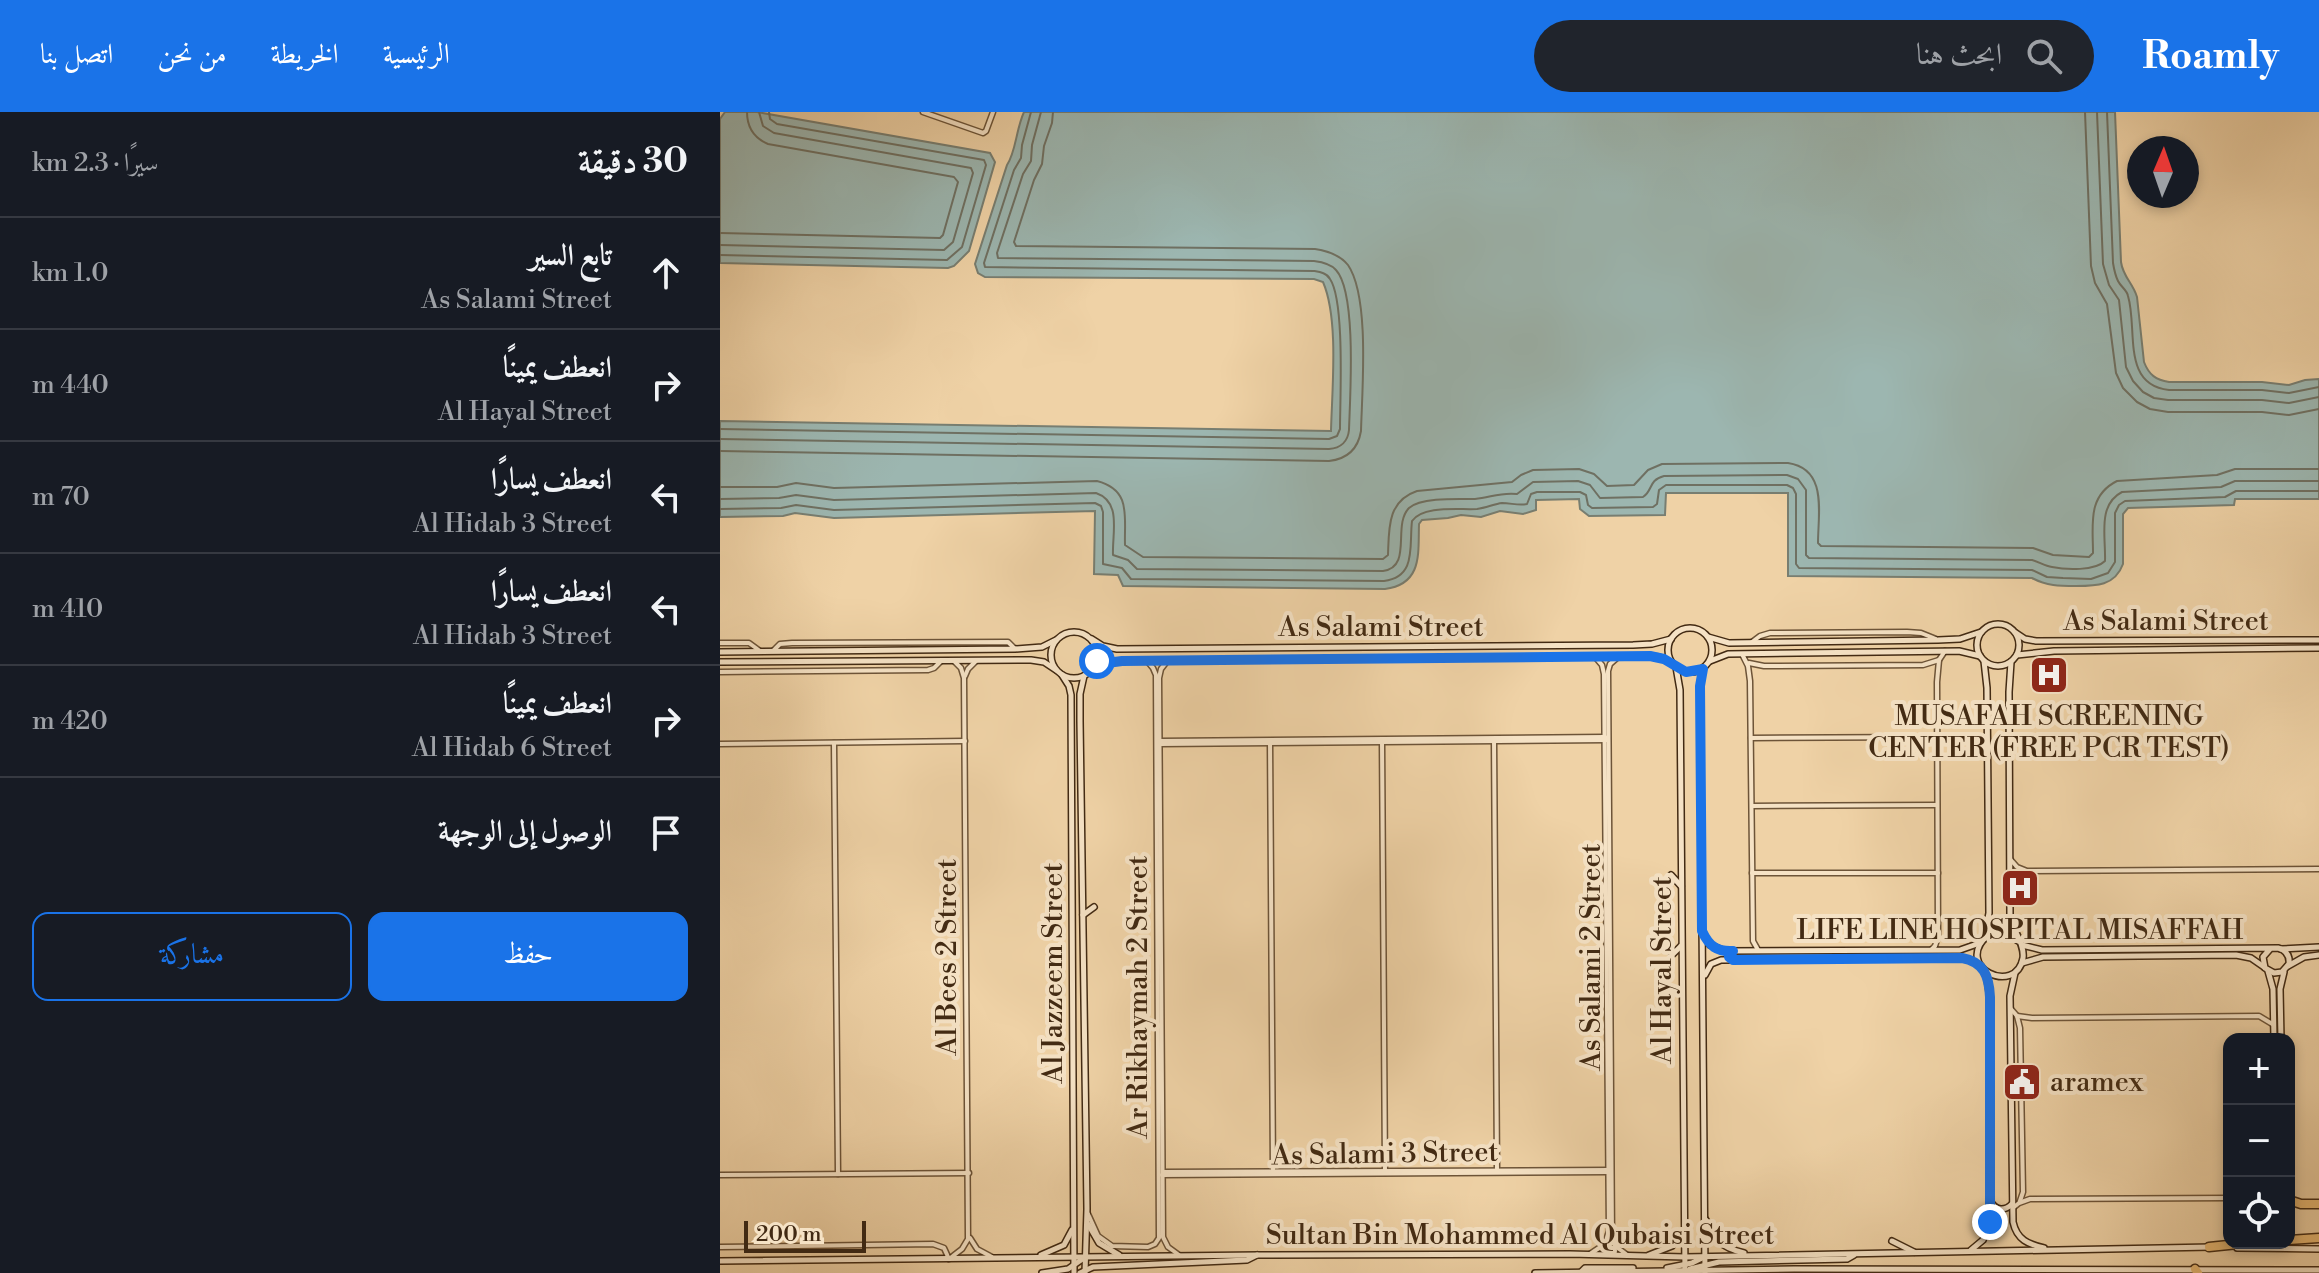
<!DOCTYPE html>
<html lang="ar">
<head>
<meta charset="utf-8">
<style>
	:root { --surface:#171b24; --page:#20242c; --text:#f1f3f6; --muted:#9ea1a6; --line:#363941; --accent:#1a73e8 }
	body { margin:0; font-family:"Libre Bodoni",Amiri,serif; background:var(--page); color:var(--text); direction:rtl }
	.controls { position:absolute; right:24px; bottom:24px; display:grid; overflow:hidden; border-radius:16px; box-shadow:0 4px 12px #0003 }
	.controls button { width:72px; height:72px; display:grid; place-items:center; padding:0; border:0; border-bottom:2px solid var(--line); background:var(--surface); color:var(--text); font:40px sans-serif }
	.compass { position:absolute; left:1407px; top:24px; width:72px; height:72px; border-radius:50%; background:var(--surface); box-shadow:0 4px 12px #0003; rotate:2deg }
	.scale { position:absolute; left:24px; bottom:20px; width:122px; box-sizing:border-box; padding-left:8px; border:4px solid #422a13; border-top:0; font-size:22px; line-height:28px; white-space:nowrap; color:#422a13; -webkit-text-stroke:6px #f5e2c5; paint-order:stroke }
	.stop { position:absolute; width:24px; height:24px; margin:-18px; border:6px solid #1a73e8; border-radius:50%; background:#fff }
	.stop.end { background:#1a73e8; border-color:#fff; box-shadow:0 2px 8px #0008 }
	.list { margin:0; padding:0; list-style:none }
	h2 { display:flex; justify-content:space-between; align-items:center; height:104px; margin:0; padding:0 32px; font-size:34px }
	h2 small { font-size:26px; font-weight:400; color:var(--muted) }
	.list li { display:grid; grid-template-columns:52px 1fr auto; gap:24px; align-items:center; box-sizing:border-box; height:112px; padding:0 32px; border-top:2px solid var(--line) }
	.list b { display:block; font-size:30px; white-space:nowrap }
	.list p { margin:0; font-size:26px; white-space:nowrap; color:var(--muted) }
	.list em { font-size:26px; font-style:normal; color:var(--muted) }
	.actions { display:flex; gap:16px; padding:24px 32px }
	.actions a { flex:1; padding:18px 0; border:2px solid var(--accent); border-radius:16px; text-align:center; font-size:28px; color:var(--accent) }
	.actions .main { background:var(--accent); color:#fff }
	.icon { flex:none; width:44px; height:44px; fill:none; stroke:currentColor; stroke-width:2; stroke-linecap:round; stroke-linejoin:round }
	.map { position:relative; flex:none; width:1599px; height:1161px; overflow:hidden; direction:ltr }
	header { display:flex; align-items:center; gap:48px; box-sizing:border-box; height:112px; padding:0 40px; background:var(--accent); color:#fff }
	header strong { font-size:38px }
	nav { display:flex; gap:44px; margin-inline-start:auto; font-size:28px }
	.search { width:560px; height:72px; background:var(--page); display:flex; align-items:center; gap:20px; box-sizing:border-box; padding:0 28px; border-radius:44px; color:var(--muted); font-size:30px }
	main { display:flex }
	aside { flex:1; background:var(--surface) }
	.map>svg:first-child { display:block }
	.water { fill:#9cb6b0; stroke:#787e71; stroke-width:2 }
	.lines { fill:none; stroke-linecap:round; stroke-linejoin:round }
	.shore { stroke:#6f7062; stroke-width:2 }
	.street-casing { stroke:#6d5438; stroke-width:7 }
	.secondary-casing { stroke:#422a13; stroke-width:8 }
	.highway-casing { stroke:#422a13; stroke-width:11 }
	.street { stroke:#f5e2c5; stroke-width:4 }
	.secondary { stroke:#f5e2c5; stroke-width:5 }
	.highway { stroke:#e8b973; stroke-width:8 }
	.route { stroke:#1a73e8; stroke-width:10 }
	.labels { text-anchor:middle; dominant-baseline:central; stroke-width:8; stroke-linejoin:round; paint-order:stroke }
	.street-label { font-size:28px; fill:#422a13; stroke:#f5e2c5 }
	.poi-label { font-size:28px; fill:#422a13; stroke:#f5e2c5 }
</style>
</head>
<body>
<header>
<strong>Roamly</strong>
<div class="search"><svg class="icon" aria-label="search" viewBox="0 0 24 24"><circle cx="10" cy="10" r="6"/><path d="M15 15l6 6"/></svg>ابحث هنا</div>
<nav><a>الرئيسية</a><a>الخريطة</a><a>من نحن</a><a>اتصل بنا</a></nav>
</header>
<main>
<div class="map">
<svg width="1599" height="1161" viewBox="0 0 1599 1161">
	<rect width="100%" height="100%" fill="#efd2a6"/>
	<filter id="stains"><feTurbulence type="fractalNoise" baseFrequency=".0025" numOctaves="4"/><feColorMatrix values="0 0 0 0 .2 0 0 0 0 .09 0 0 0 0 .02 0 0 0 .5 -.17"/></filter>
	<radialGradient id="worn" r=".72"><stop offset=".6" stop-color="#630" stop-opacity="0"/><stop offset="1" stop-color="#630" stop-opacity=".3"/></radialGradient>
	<g class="water">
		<path d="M5 0H37L270 41 275 50 249 139 234 154 228 156 0 151V7Z"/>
		<path d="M304 0H1395L1401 150C1403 165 1413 171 1417 185L1424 250C1429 263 1436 268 1449 270H1542L1569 273 1585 268 1599 267V387H1515L1514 393 1408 396 1403 402V452C1395 474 1376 474 1356 474 1339 474 1327 474 1312 466L1068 464V381H946L945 403 869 404 860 397 859 387 816 388V398L803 402 780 399 761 405 741 403 728 406 702 408 699 412C698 441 703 472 665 477L403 474 398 463 374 462 375 399 114 406 75 401 63 404 0 405V309L611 319C612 277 619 207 603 170L594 167 265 165 258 161 255 152 287 53C296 40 296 17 304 0Z"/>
	</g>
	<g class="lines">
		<g class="shore">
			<path d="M1365 0 1371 154 1375 171 1387 192 1396 261 1403 276 1417 290 1430 297 1448 300H1542L1569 303 1599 297"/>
			<path d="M1377 0 1383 152 1389 173 1399 188 1406 255 1413 269 1423 280 1434 286 1448 288H1542L1569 291 1599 285"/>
			<path d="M1387 0 1393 151C1394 157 1395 163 1398 169 1401 175 1407 178 1408 184 1418 217 1401 273 1449 278H1542L1569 281 1599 275"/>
			<path d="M0 121 220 126 223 123 238 70 234 65 48 32C34 26 27 15 27 0"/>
			<path d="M0 133 224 138 233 130 253 61 251 56 54 21 43 14 39 0"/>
			<path d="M0 143 227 148 242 135 266 53 264 48 57 12 50 7 49 0"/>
			<path d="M0 317 609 327 617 324 620 317C620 287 625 189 610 167 607 161 600 160 594 159L265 155 264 151 294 58 301 46 302 33 311 0"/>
			<path d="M0 327 609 337C621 336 628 329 629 318 630 285 637 181 616 158 611 152 602 150 594 149L278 146 277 141 303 62 311 49 312 33 321 0"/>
			<path d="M0 339 609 349C627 347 638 337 641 319 642 279 650 185 628 153 620 143 608 139 595 137L296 134 294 130 314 68 322 52 324 34 332 11 333 0"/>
			<path d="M0 375H57L76 371 114 376 377 369C412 378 404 405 405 433L423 445 663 447 668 443C669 417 667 389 697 379L792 370 801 363 813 358 859 357 874 362 887 374 914 373 928 358 942 352 1068 351C1108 357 1098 401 1098 431L1101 434 1313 436 1333 443 1369 445 1373 441C1373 413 1367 384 1397 369L1497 363 1515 357H1599"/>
			<path d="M0 387 59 386 76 383 114 388 376 381C402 390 392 421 393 443L408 448 417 457 663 459C693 455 672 413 689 396 701 385 739 387 755 387 770 386 779 380 797 382L813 370 858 369 870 373 880 386 923 385C933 379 928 368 944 364L1067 363 1078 367 1086 378V443L1089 446 1312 448C1319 450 1325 454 1332 455 1346 458 1375 459 1385 449 1386 425 1377 393 1402 380L1501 375 1515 369H1599"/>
			<path d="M0 397 61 396 76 393 114 398 375 391 381 394 383 400V452L402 456 411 467 664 469C697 465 689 434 692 409 703 393 739 398 757 397 766 396 774 392 782 391 791 391 799 394 807 392L811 382 817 380H860L866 383 868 393 872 396 933 395 937 392 939 378 946 373H1067L1073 376 1076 382V452L1079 456 1312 458 1327 465 1343 466 1371 467 1388 461 1395 450V401L1399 393 1405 389 1505 385 1516 379H1599"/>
		</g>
		<g class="street-casing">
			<g id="street">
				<path d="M203 0 263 21 266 19 273 0"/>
				<path d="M1032 530 1040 524 1050 521 1187 520 1201 521 1216 527"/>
				<path d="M0 531H29L40 539"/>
				<path d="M53 539 60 532 72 531 288 530 295 537"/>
				<path d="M1022 542 1028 554 1030 569 1033 829 1038 838"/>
				<path d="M898 545 890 552 888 559 892 1125 895 1134 906 1142"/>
				<path d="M448 548 441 557 439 566 443 1125 448 1135 459 1143"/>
				<path d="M1029 551 1044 554 1203 553 1219 548"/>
				<path d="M0 560 208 558 214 556 221 549"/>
				<path d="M245 564 248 557 256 549"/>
				<path d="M1031 626 1217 625"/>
				<path d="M774 627 777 1058"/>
				<path d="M440 629 885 625 887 627"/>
				<path d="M550 629 553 1060"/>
				<path d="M662 629 665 1061"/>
				<path d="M114 631 118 1062"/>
				<path d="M0 632 245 629"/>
				<path d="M440 632 887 628"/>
				<path d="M1032 694 1217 693"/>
				<path d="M1290 747 1297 755 1307 759 1599 757"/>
				<path d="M1032 761H1218"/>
				<path d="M1289 771 1297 763 1304 760"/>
				<path d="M1211 838 1215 834 1218 825 1217 570 1219 548 1225 539"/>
				<path d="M1291 897 1297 904 1300 916 1303 1080 1300 1089"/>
				<path d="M1297 904 1312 906 1539 904 1554 913"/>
				<path d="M443 1060 890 1058"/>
				<path d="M0 1063 249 1061"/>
				<path d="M442 1063 888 1060"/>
				<path d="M1294 1095 1299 1091 1310 1087 1509 1086"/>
				<path d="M368 1102 378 1124 392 1134 428 1135 435 1132 439 1126 436 563 433 556 428 550"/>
				<path d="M250 1126 257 1137 272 1145"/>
				<path d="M0 1135 213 1132 224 1136 229 1147 242 1137 248 1127 244 566 241 556 234 549"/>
				<path d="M870 1142 885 1132 889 1119 884 562 882 553 876 546"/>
			</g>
		</g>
		<g class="secondary-casing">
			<g id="secondary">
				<circle cx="1278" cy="533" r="21"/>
				<circle cx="970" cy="538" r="22"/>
				<circle cx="354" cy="543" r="23"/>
				<path d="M1296 521 1305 527 1316 529 1599 528"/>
				<path d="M988 525 1009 531 1218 528 1240 527 1261 520"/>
				<path d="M372 527 383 534 397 537 913 533 932 532 951 527"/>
				<path d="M0 540 295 537 322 535 336 528"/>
				<path d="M1297 543 1334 539 1599 536"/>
				<path d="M990 549 1008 542 1239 539 1260 544"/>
				<path d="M0 550 311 548 324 550 336 558"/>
				<path d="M1291 550 1289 580 1290 804C1292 817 1305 832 1303 846 1296 885 1232 855 1268 823L1284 820 1298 829"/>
				<path d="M956 555 960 578 965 1161"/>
				<path d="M374 556 387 551 402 549 925 544 939 545 953 552"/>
				<path d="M983 557 980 574 985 1160"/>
				<path d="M342 563 349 574 351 583 354 1161"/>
				<path d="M364 564 360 582V609L367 1097 365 1161"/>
				<path d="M951 763 961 774"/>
				<path d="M363 803 374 795"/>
				<path d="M983 822 990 833 1005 839 1240 838 1260 831"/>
				<path d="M1264 827 1269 801 1267 576 1264 549"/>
				<path d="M1302 833 1322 838 1558 836C1566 838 1570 843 1569 852L1562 860 1554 861 1545 856 1543 845 1550 837"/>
				<path d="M1561 837 1599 835"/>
				<path d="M952 843 961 834"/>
				<path d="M1302 851 1323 845 1516 843 1531 846 1544 855"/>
				<path d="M1568 854 1584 845 1599 843"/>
				<path d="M1548 859 1553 877 1554 927"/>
				<path d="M1295 861 1290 884 1293 1110C1297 1128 1308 1132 1324 1136"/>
				<path d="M985 863 991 852 1001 848 1242 846 1250 848 1261 854"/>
				<path d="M1561 927 1560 877 1564 860"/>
				<path d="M1271 1090C1276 1099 1285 1099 1292 1092"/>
				<path d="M986 1108C996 1129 1000 1135 1024 1141"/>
				<path d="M368 1112 379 1131 399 1143"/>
				<path d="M1172 1129 1194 1140"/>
				<path d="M1517 1136 1599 1137"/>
				<path d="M1251 1138 1263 1128 1270 1110 1269 880 1266 860"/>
				<path d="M321 1143 344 1133 352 1118"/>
				<path d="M929 1143 952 1134 962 1119"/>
				<path d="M0 1149 538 1143 850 1142 965 1145 1491 1135"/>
				<path d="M947 1156 972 1151 984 1145"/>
				<path d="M970 1157 999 1150 1127 1147 1134 1143"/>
				<path d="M861 1160 865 1156H913"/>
				<path d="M322 1161 348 1157 364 1146"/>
				<path d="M360 1161 373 1155 527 1148 537 1143"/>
				<path d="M815 1161 1074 1157 1599 1158"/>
			</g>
		</g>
		<g class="highway-casing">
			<g id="highway">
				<path d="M1569 1088 1581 1092H1599"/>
				<path d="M1569 1128 1599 1126"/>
				<path d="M1489 1135 1528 1131"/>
				<path d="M1475 1157 1478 1161"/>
			</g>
		</g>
		<use href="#street" class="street"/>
		<use href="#secondary" class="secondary"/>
		<use href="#highway" class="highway"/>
	</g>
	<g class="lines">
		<path class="route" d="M377 549 374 556 387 551 402 549 930 544 944 547 966 560 983 557 980 574 982 819C989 834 997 840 1013 839L1009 845 1013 848 1242 846C1264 850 1269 864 1270 885V1110"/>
	</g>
	<defs>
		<g id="hospital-square" transform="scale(2)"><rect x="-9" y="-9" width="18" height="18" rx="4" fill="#8f2418" stroke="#f5e2c5"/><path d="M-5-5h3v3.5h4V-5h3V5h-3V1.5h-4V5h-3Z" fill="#fff"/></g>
		<g id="civic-square" transform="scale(2)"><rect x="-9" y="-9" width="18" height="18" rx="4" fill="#8f2418" stroke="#f5e2c5"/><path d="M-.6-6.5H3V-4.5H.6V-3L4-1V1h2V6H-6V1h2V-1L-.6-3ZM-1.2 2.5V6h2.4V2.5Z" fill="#fff"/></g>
	</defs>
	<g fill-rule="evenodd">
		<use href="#hospital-square" x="1329" y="563"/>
		<use href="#hospital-square" x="1300" y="776"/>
		<use href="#civic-square" x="1302" y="970"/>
	</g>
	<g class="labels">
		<g class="street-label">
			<text x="1446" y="509">As Salami Street</text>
			<text x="661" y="515">As Salami Street</text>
			<text transform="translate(227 845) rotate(-90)">Al Bees 2 Street</text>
			<text transform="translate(871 845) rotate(-90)">As Salami 2 Street</text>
			<text transform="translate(942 858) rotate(-90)">Al Hayal Street</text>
			<text transform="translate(333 861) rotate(-90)">Al Jazzeem Street</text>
			<text transform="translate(418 885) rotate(-90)">Ar Rikhaymah 2 Street</text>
			<text transform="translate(665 1042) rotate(-1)">As Salami 3 Street</text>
			<text x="800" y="1123">Sultan Bin Mohammed Al Qubaisi Street</text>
		</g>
		<g class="poi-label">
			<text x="1329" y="604">MUSAFAH SCREENING<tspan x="1329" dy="32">CENTER (FREE PCR TEST)</tspan></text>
			<text x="1300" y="818">LIFE LINE HOSPITAL MISAFFAH</text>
			<text x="1330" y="970" text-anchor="start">aramex</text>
		</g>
	</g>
	<rect width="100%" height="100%" filter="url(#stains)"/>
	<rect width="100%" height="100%" fill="url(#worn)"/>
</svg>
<div class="controls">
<button>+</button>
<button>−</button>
<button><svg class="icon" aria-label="locate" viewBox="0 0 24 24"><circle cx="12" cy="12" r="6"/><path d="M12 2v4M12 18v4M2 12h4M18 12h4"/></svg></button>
</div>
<svg class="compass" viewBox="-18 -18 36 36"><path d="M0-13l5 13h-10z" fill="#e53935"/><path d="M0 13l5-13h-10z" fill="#9ea1a6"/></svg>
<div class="scale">200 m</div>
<div class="stop" style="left:377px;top:549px"></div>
<div class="stop end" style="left:1270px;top:1110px"></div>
</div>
<aside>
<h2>30 دقيقة<small>سيرًا · 2.3 km</small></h2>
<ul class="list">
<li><svg class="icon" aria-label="ahead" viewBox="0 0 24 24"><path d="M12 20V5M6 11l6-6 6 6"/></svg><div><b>تابع السير</b><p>As Salami Street</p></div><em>1.0 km</em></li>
<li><svg class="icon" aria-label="right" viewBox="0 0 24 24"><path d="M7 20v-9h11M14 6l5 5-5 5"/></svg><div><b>انعطف يمينًا</b><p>Al Hayal Street</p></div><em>440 m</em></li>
<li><svg class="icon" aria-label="left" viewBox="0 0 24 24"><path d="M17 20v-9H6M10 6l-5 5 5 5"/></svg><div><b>انعطف يسارًا</b><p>Al Hidab 3 Street</p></div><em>70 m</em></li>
<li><svg class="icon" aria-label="left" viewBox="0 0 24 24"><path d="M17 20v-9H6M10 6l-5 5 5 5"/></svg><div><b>انعطف يسارًا</b><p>Al Hidab 3 Street</p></div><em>410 m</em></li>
<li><svg class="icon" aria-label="right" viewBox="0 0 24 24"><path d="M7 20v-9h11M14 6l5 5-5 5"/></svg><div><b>انعطف يمينًا</b><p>Al Hidab 6 Street</p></div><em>420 m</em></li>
<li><svg class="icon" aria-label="arrive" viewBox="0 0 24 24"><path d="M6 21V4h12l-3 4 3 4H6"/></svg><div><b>الوصول إلى الوجهة</b></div></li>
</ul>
<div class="actions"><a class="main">حفظ</a><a>مشاركة</a></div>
</aside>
</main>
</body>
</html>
